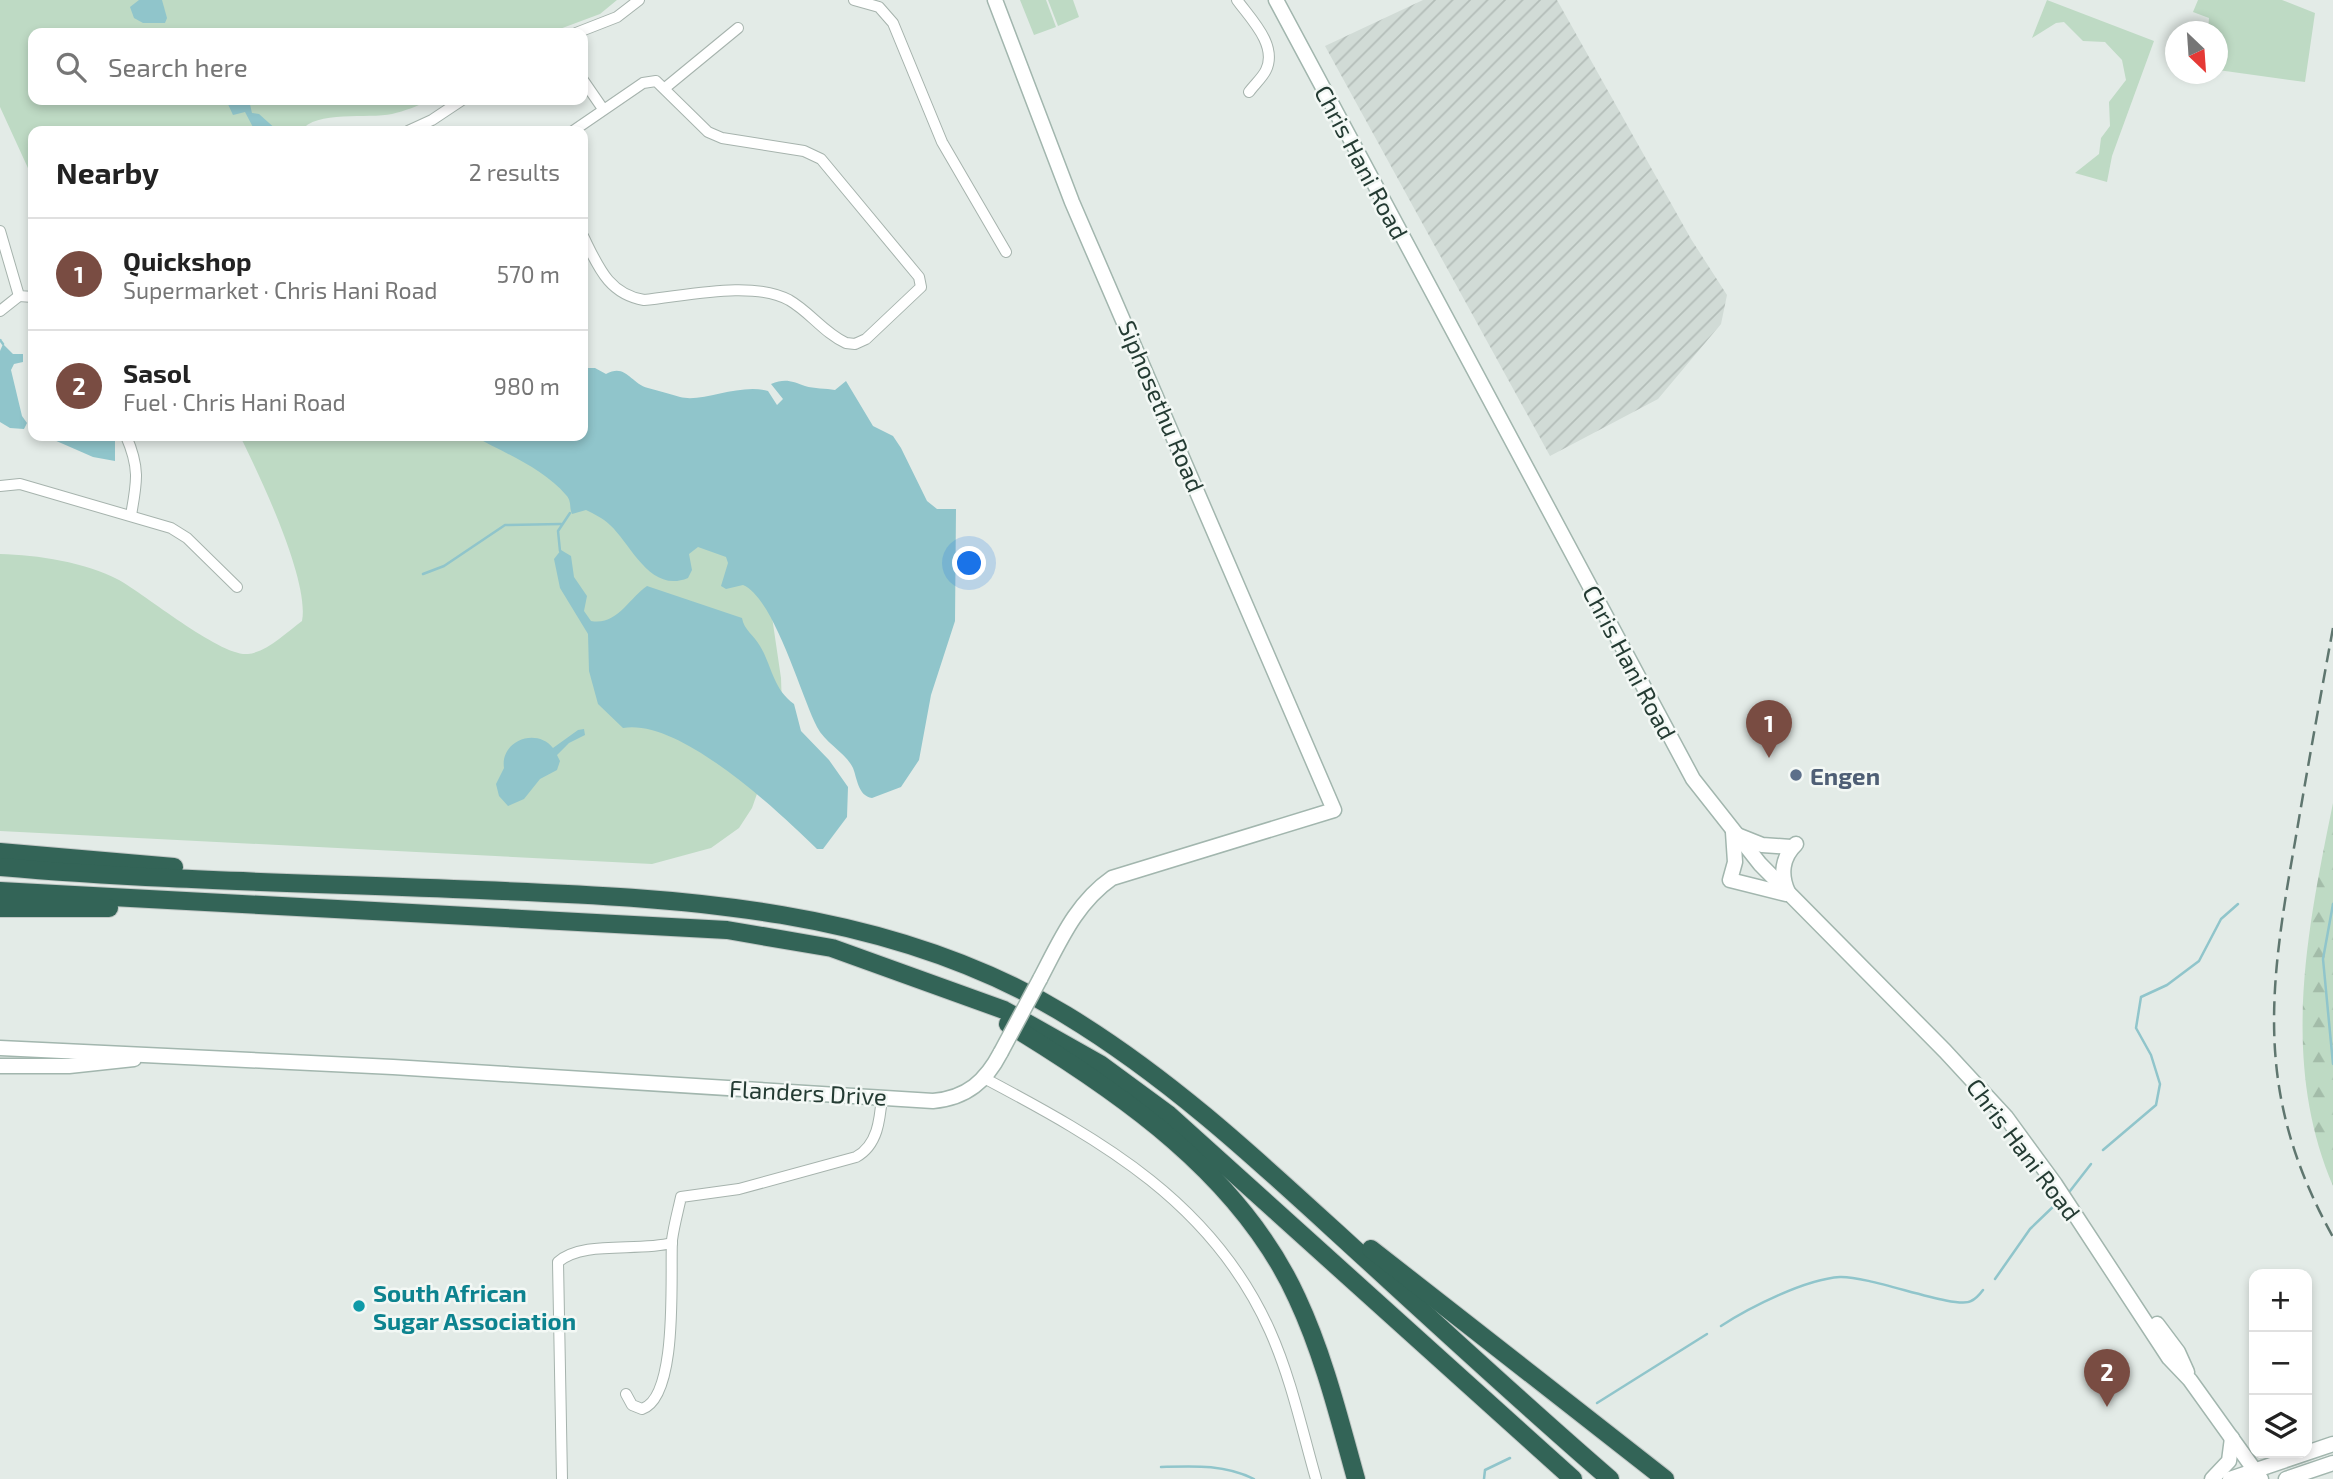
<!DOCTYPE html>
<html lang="en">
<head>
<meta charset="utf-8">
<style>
	:root { --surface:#fff; --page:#f2f2f2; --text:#222; --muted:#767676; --line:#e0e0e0; --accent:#794c42 }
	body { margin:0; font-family:"Exo 2",sans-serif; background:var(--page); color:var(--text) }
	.controls { position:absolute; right:21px; bottom:21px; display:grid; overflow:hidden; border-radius:14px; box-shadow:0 4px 10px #0003 }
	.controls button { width:63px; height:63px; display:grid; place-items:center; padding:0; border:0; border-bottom:2px solid var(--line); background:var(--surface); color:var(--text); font:35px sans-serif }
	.compass { position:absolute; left:2165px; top:21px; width:63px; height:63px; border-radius:50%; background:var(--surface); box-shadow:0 4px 10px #0003; rotate:155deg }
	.you { position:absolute; left:970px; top:564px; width:24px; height:24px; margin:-18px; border:5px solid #fff; border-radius:50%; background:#1a73e8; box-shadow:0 0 0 10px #1a73e833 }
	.badge { display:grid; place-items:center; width:46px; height:46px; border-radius:50%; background:var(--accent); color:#fff; font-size:23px; font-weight:700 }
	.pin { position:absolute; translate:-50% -58px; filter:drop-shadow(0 2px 4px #0008) }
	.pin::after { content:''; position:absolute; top:37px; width:24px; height:21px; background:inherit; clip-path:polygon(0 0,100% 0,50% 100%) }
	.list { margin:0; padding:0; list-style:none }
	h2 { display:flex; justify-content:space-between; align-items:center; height:91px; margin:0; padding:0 28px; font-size:30px }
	h2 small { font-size:23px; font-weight:400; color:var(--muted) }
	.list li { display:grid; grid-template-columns:46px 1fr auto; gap:21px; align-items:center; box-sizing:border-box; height:112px; padding:0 28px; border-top:2px solid var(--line) }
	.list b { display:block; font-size:26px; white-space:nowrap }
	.list p { margin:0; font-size:23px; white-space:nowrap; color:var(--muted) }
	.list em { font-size:23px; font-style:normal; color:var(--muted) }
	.icon { flex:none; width:38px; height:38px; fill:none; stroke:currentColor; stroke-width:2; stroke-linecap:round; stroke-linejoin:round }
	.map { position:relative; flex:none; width:2333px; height:1479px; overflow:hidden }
	.search { position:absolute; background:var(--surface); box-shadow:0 4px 10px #0003; left:28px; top:28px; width:560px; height:77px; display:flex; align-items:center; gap:18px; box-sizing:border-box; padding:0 24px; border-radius:14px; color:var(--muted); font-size:26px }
	.panel { position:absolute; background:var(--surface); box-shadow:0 4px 10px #0003; left:28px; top:126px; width:560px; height:315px; border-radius:14px }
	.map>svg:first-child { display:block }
	.industrial { fill:url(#industrial-furrows) }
	.grass { fill:#bedac4 }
	.forest { fill:url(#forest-firs) }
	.water { fill:#90c5cb }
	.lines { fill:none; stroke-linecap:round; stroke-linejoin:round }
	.stream { stroke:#90c5cb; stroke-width:2.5 }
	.street-casing { stroke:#a6b3ad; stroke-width:12 }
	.secondary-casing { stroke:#a2b6ae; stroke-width:17 }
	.highway-casing { stroke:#c2c8c6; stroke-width:20 }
	.street { stroke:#fff; stroke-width:10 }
	.secondary { stroke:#fff; stroke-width:14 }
	.highway { stroke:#336457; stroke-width:18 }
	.rail { stroke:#5f766f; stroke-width:2.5; stroke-dasharray:14 7; stroke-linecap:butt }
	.secondary-bridge-casing { stroke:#a2b6ae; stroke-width:17; stroke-linecap:butt }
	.secondary-bridge { stroke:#fff; stroke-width:14 }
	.service-dot { fill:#5c6f8a; stroke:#f3f8f5; stroke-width:2.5 }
	.culture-dot { fill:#0f9aa8; stroke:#f3f8f5; stroke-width:2.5 }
	.labels { text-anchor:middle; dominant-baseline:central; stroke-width:5; stroke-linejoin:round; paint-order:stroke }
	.street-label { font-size:24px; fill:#243b33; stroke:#f3f8f5 }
	.service-label { font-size:24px; font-weight:bold; fill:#4e5e75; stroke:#f3f8f5; text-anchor:start }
	.culture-label { font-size:24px; font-weight:bold; fill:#0d838f; stroke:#f3f8f5; text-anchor:start }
</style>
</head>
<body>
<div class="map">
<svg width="2333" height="1479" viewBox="0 0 2333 1479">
	<defs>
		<pattern id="industrial-furrows" width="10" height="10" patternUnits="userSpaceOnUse" patternTransform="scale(1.75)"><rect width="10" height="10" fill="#d1dbd6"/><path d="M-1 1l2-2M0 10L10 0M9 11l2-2" fill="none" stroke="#b3bdb8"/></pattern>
		<pattern id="forest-firs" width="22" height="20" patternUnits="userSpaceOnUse" patternTransform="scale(1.75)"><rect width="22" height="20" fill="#bedac4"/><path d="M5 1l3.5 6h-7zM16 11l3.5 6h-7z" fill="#a3bca9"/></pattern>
	</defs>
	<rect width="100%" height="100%" fill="#e3ebe7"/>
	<path class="industrial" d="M1423 0H1557L1691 239 1727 295 1721 324 1658 399 1550 456 1325 46Z"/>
	<g class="grass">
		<path d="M0 0H617L600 14 549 33H33V100H429C419 106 404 111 392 114 369 119 315 110 301 131H33V179L0 107Z"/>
		<path d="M1020 0H1046L1056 27 1034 35Z"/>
		<path d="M1048 0H1073L1079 17 1058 26Z"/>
		<path d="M2047 0 2154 41 2112 156 2107 182 2075 173 2099 154 2101 138 2110 126 2109 102 2126 80 2122 60 2105 42 2083 41 2064 22 2056 23 2032 38Z"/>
		<path d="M2198 0H2282L2315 13 2305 82 2218 70V32L2208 31 2209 18 2193 12Z"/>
		<path d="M240 436H583L766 576 781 678 782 707 770 757 752 808 739 828 711 848 652 864 0 831V554C38 555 85 562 119 580 146 595 221 657 248 654 267 652 287 632 302 621 310 581 259 474 240 436Z"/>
	</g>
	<path class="forest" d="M2333 803V1186C2280 1061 2307 931 2333 803Z"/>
	<g class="water">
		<path d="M139 0H162L167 18 165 23H143L134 18 130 7Z"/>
		<path d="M226 100H249L252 113 259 114 278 131H255L245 112 233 115Z"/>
		<path d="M3 344 13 354H23V362L14 364 11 370 22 416 27 423 24 429 10 428 0 422V351Z"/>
		<path d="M583 368H595L606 374C626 363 630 383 648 388 659 391 670 394 680 397 703 403 739 383 768 391L777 405 783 399 771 384C785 378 792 381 805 386 814 389 826 388 835 390L846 381 873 426 893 436 901 448 927 501 937 509H956L955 621 931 695 919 760 901 787 872 798C858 796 857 778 853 768 846 753 825 743 817 727 801 696 774 598 743 585L726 589 721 586 728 563 726 557 698 547 689 554 692 570 688 578C650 594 631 544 610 525 603 518 594 514 586 510L572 514C569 508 572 501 566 495 543 468 504 453 474 436H583Z"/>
		<path d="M45 436H109L115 441V461L93 457Z"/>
		<path d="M561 550 571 556 574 577 587 596 584 611 591 621C617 626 629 598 647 586L742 618C744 630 754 635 760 646 772 666 773 689 794 704L801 731 829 760 848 787 847 817 823 849H817C778 811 680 718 623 728L598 704 589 671 588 634 560 588 554 559Z"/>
		<path d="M584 729 585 735 569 743 557 755 560 761 557 770 540 779 524 799 508 806 499 796 496 784 504 768C500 741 536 727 553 748L578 730Z"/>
	</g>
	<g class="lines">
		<g class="stream">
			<path d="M0 340 3 344"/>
			<path d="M560 551 558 531 570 513"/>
			<path d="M423 574 444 566 505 525 561 524"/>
			<path d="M2333 904 2323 959 2333 1064"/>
			<path d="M2103 1150 2156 1105 2160 1084 2151 1055 2136 1028 2141 997 2167 985 2199 961 2221 919 2238 904"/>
			<path d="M2070 1191 2091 1164"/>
			<path d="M1995 1279 2030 1229 2057 1203"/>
			<path d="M1721 1326C1750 1307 1806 1279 1840 1277 1871 1276 1956 1310 1971 1301 1976 1299 1980 1294 1983 1290"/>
			<path d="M1597 1403 1707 1334"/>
			<path d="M1161 1467C1193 1466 1224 1464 1254 1479"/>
			<path d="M1484 1479 1485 1470 1510 1458"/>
		</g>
		<g class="street-casing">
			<g id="street">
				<path d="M854 0 879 7 893 23 942 142 1006 252"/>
				<path d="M1237 0C1250 18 1278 45 1266 70 1263 77 1254 85 1249 92"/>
				<path d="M576 33 617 17 639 0"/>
				<path d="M583 80 603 109"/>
				<path d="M665 88 738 28"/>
				<path d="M408 131 432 120 462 100"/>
				<path d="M573 131 643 83 656 81 708 132 722 138 804 151 821 159 919 277 921 287 866 339 855 344 846 343C824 333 810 312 789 300 752 280 686 296 644 300 608 294 598 266 583 236"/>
				<path d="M0 231 19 296 33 297"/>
				<path d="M0 311 19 296"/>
				<path d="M126 436C140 468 137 482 131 515"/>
				<path d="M0 486 20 484 171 528 187 538 237 587"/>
				<path d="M984 1078C1103 1141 1213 1203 1270 1331 1291 1378 1302 1430 1316 1479"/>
				<path d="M626 1394 632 1405 642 1409C679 1397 670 1273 672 1240 674 1225 678 1211 681 1197L739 1189 856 1157C878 1145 880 1119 882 1096"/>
				<path d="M562 1479 558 1262C583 1240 637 1252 672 1243"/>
			</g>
		</g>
		<g class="secondary-casing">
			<g id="secondary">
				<path d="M995 0 1072 202 1334 810 1112 878C1076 903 1060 941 1040 979"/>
				<path d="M1276 0 1693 779 1760 864 1945 1051 2006 1117 2055 1184 2169 1358 2190 1380 2261 1479"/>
				<path d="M1733 832 1735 862 1730 880 1786 894"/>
				<path d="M1737 835 1762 845 1791 847"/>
				<path d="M1788 892C1780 875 1782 857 1796 844"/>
				<path d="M0 1048 393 1067 933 1101C967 1098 986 1081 1001 1052"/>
				<path d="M0 1066H69L134 1059"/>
				<path d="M2157 1324 2178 1352 2187 1372"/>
				<path d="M2212 1479 2229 1461 2232 1438"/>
				<path d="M2230 1479 2333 1444"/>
				<path d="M2286 1479 2333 1463"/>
			</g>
		</g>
		<g class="highway-casing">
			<g id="highway">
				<path d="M0 852 174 867"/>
				<path d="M0 867C159 881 320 883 480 890 681 898 889 907 1066 1015 1165 1075 1249 1152 1334 1230 1426 1314 1516 1398 1610 1479"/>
				<path d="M0 891 727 930 832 948 1004 1010 1100 1064 1168 1114 1573 1479"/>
				<path d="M0 908H109"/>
				<path d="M1008 1024C1120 1092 1241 1175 1297 1298 1324 1356 1339 1418 1356 1479"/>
				<path d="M1371 1249 1665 1479"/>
			</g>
		</g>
		<use href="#street" class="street"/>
		<use href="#secondary" class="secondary"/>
		<use href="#highway" class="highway"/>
		<path class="rail" d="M2333 628C2320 699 2307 771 2295 842 2268 994 2255 1096 2333 1237"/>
		<g class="secondary-bridge-casing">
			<path id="secondary-bridge" d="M1001 1052 1040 979"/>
		</g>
		<use href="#secondary-bridge" class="secondary-bridge"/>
	</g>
	<circle class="service-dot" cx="1796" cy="775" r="7"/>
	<circle class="culture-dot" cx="359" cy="1306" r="7"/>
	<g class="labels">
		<g class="street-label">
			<text transform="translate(1362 162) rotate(62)">Chris Hani Road</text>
			<text transform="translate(1162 406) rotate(67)">Siphosethu Road</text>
			<text transform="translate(1630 662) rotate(62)">Chris Hani Road</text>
			<text transform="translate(808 1092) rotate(3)">Flanders Drive</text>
			<text transform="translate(2024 1149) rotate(53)">Chris Hani Road</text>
		</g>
		<g class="service-label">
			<text x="1810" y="775">Engen</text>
		</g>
		<g class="culture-label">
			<text x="373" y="1292">South African<tspan x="373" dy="28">Sugar Association</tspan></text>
		</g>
	</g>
</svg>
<div class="controls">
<button>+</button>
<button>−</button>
<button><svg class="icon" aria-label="layers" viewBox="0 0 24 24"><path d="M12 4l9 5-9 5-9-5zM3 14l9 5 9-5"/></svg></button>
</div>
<svg class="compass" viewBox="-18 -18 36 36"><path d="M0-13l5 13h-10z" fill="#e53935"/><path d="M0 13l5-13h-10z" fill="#767676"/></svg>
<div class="you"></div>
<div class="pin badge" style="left:1769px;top:758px">1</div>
<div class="pin badge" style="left:2107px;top:1407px">2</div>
<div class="search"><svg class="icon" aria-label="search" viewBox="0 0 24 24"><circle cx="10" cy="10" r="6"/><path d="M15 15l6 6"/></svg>Search here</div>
<section class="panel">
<h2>Nearby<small>2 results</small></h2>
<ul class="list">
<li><span class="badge">1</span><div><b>Quickshop</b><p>Supermarket · Chris Hani Road</p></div><em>570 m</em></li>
<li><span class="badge">2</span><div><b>Sasol</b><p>Fuel · Chris Hani Road</p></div><em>980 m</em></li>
</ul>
</section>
</div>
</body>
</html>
